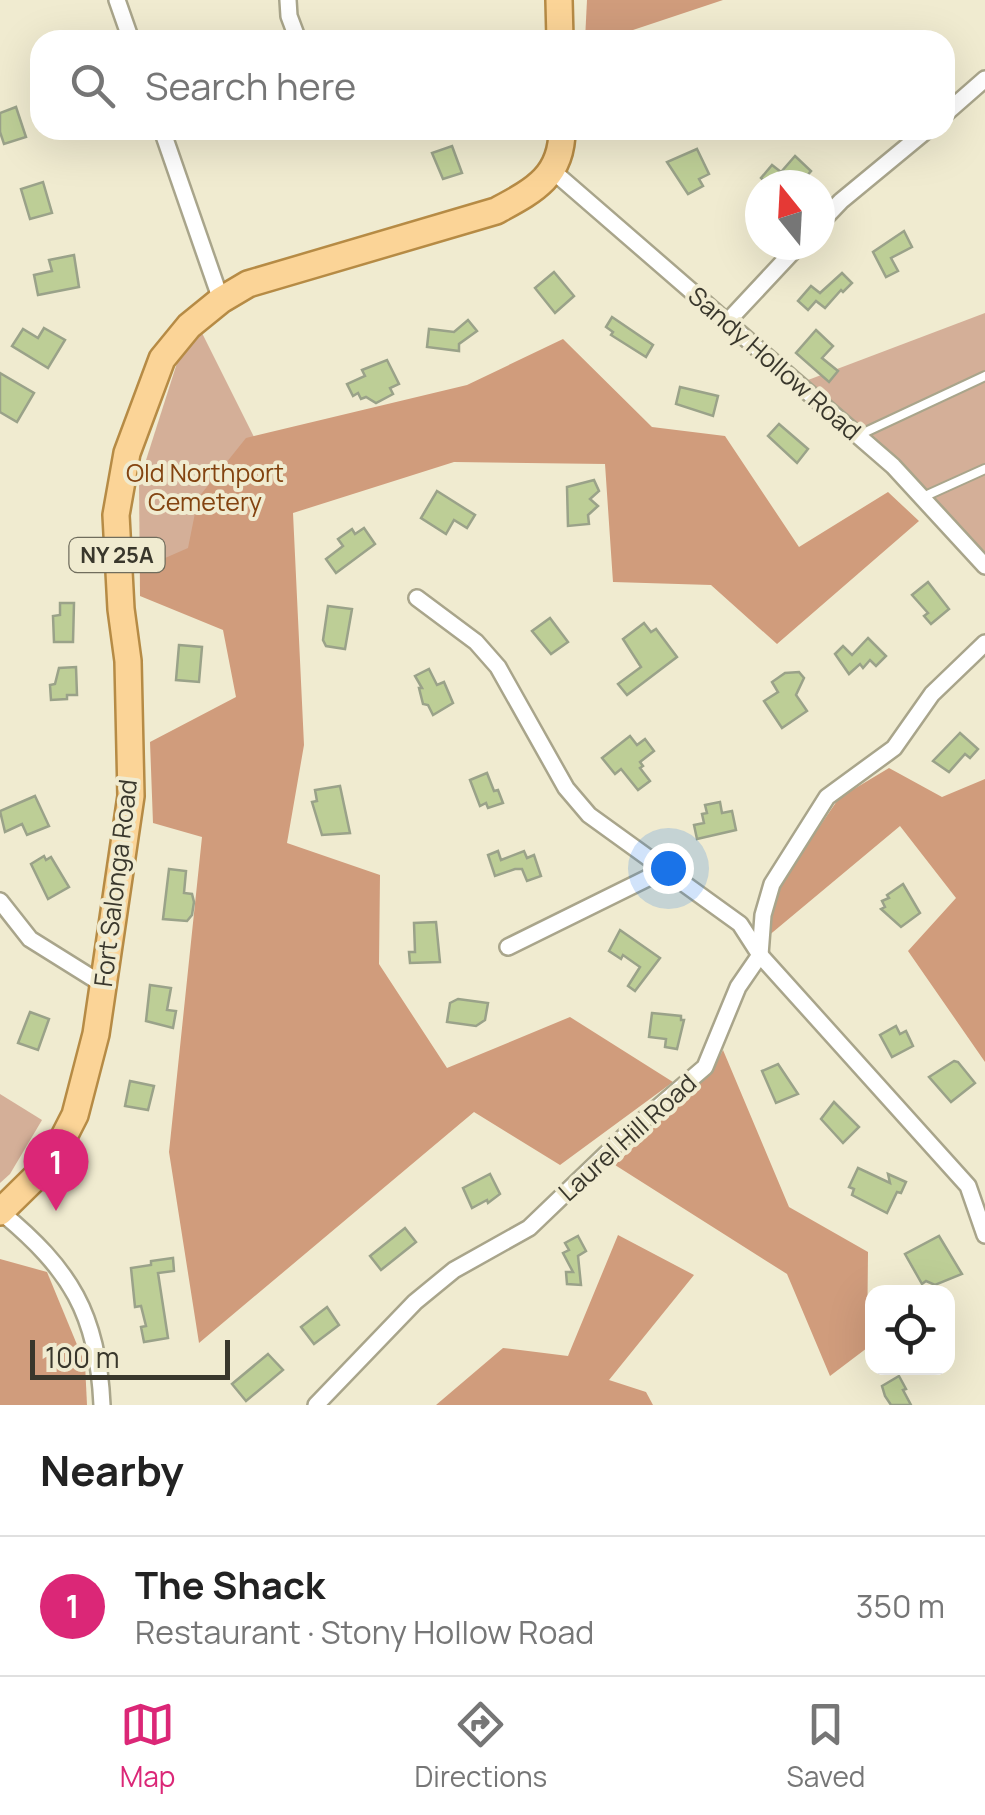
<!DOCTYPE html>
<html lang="en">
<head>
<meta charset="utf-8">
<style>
	:root { --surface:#fff; --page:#f6f6f6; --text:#222; --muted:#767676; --line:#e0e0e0; --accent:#db2777 }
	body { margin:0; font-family:Manrope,sans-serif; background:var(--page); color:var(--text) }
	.controls { position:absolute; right:30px; bottom:30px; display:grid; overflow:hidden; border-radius:20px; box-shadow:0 10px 40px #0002 }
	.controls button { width:90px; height:90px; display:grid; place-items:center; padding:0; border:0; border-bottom:2px solid var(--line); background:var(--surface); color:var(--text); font:50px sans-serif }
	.compass { position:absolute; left:745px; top:170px; width:90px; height:90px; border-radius:50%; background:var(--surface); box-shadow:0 10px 40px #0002; rotate:342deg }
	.scale { position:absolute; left:30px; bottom:25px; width:200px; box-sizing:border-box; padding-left:10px; border:5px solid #39372c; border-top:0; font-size:28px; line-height:35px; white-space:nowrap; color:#39372c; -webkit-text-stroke:8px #f0ebd0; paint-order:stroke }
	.you { position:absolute; left:668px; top:868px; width:35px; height:35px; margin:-25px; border:8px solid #fff; border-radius:50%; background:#1a73e8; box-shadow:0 0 0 15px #1a73e833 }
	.badge { display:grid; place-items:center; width:65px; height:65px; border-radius:50%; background:var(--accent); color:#fff; font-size:32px; font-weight:700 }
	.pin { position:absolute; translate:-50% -82px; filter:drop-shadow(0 2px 5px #0008) }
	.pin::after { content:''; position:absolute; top:52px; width:35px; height:30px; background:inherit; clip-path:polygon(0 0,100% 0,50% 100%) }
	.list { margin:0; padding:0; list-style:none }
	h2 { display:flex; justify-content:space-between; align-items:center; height:130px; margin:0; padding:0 40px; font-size:42px }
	h2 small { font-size:32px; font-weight:400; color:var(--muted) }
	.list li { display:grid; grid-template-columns:65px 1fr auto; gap:30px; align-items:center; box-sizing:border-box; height:140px; padding:0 40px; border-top:2px solid var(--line) }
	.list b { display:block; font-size:38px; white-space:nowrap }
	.list p { margin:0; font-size:32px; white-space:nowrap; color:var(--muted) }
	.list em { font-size:32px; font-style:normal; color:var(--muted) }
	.icon { flex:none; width:55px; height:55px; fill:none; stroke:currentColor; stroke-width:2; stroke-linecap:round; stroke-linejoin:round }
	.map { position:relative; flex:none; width:985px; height:1405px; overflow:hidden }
	.search { position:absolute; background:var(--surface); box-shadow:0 10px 40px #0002; left:30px; right:30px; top:30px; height:110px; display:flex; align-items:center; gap:25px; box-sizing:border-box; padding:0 35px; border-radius:30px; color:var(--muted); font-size:38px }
	.sheet { height:270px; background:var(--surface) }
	nav { display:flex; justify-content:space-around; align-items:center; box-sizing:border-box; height:140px; border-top:2px solid var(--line); background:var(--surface); font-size:28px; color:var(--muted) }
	nav a { display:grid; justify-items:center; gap:5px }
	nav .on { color:var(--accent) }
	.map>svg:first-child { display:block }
	.green { fill:#d4af98 }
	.forest { fill:#d09c7c }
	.building { fill:#bdce96; stroke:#9aa289; stroke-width:2.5 }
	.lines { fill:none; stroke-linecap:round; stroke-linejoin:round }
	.service-casing { stroke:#a9a58b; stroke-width:12 }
	.minor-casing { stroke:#a9a58b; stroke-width:20 }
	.primary-casing { stroke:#b68b45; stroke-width:30 }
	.service { stroke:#fff; stroke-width:8 }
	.minor { stroke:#fff; stroke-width:15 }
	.primary { stroke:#fbd497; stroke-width:25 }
	.labels { text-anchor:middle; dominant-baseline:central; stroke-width:8; stroke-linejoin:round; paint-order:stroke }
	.shield { fill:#f0ebd0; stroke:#706d5d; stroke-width:2.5 }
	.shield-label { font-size:22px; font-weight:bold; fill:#39372c }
	.street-label { font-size:25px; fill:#39372c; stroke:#f0ebd0 }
	.park-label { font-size:25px; fill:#834310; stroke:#f0ebd0 }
</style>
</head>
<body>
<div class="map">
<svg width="985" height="1405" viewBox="0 0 985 1405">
	<rect width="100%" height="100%" fill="#f0ebd0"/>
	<g class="green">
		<path d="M985 313V552L808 380Z"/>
		<path d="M201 331 292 513 140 596 139 482 177 363Z"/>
		<path d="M0 1094 42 1120 10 1174 0 1183Z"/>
	</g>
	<g class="forest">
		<path d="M587 0H723L603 40H585Z"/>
		<path d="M563 339 652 427 725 436 799 547 888 492 919 521 777 644 711 585 613 582 605 464 454 462 293 513 304 745 287 843 380 875 379 964 447 1068 570 1017 673 1082 560 1165 474 1112 199 1343 169 1152 202 837 153 823 150 742 236 697 223 630 140 596V569L188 548 198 498 246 438 467 385Z"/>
		<path d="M889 768 942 797 985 779V1062L908 951 956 898 900 826 767 937 781 883 839 798Z"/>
		<path d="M723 1050 789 1207 868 1252 867 1348 830 1376 787 1274 615 1165 711 1073Z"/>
		<path d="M618 1235 694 1275 609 1380 646 1392 653 1405H436L503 1348 568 1356Z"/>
		<path d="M0 1259 47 1272 85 1364 87 1405H0Z"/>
	</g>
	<g class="building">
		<path d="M16 107 26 137 4 144 0 132V113Z"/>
		<path d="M452 146 462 173 443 179 432 153Z"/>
		<path d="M697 149 709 174 699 179 703 186 688 194 667 162Z"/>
		<path d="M795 156 811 171 799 185H768L761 178 772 165 781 172Z"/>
		<path d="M43 182 52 213 30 219 21 189Z"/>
		<path d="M904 231 912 247 891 258 898 271 886 277 873 252Z"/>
		<path d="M74 255 79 287 38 295 34 275 52 271 49 260Z"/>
		<path d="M554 272 574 296 555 313 535 288Z"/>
		<path d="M842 273 852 283 843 292 841 290 825 308 816 301 808 310 798 301 811 286 820 293Z"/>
		<path d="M612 317 653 345 646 357 611 335 613 332 606 327Z"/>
		<path d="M468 320 477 331 459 344V351L427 347 429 329 454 332Z"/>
		<path d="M44 328 65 340 48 368 12 346 23 329 38 338Z"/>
		<path d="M816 330 833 346 822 358 838 371 829 382 796 353Z"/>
		<path d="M387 360 399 384 390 388 393 394 376 403 366 397 361 399 358 393 353 396 347 384 365 376 362 370Z"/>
		<path d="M0 373 34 393 17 422 0 412Z"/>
		<path d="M680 387 718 396 713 416 676 404Z"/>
		<path d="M779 424 808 449 797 463 768 436Z"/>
		<path d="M594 480 599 491 590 499 598 506 588 515 589 524 568 526 567 487Z"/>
		<path d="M437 491 475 515 467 528 454 520 446 534 421 518Z"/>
		<path d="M364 528 375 544 336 573 326 559 343 546 338 539 352 529 355 534Z"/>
		<path d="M928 582 949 609 931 624 924 616 928 613 912 595Z"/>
		<path d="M60 603H74L73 642H54L53 616 60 615Z"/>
		<path d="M328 606 352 609 345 649 326 646 323 640Z"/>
		<path d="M550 618 568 642 551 654 532 631Z"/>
		<path d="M644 623 651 632 656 629 677 657 627 695 618 684 641 667 623 639Z"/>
		<path d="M868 638 886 656 876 666 870 660 863 668 860 664 849 674 835 654 843 646 852 655Z"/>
		<path d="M179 645 202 647 199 682 176 680Z"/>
		<path d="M76 667 77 695H67V699L51 700 50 685 55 684 59 668Z"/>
		<path d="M429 669 437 685 444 682 453 703 433 715 428 705 423 704 419 688H422L415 676Z"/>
		<path d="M799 672 804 678 796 695 807 711 782 728 764 701 778 692 772 682 785 673Z"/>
		<path d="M960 733 978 749 970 758 965 754 949 772 933 761Z"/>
		<path d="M630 736 637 745 645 739 654 751 640 762 643 766 640 768 650 781 638 790 621 769 615 774 602 758Z"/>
		<path d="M487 773 494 791 498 790 503 803 488 808 486 803 480 806 470 780Z"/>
		<path d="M340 786 350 833 322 835 312 802 317 801 315 790Z"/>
		<path d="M35 796 49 826 27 835 22 824 5 832 0 811Z"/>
		<path d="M720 802 722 813 732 811 736 830 697 839 694 825 704 823 702 814 707 813 705 805Z"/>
		<path d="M498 851 501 860 524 851 527 858 534 855 541 876 527 881 522 869H515L495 876 488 855Z"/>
		<path d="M44 856 46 860 51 857 69 887 48 899 31 864Z"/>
		<path d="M169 869 186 871 184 893 192 894 194 902 192 915 187 921 163 919Z"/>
		<path d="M903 884 920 913 901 927 881 909 885 907 882 901 889 898 887 895Z"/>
		<path d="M436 922 440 962 410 963 409 952H415L414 923Z"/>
		<path d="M620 930 660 958 635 991 628 986 640 967 623 955 621 959 609 951Z"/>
		<path d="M150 985 171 988 167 1010 176 1011 173 1028 146 1021Z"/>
		<path d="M458 999 488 1003 485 1020 476 1026 447 1022 450 1003Z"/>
		<path d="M30 1012 49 1019 38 1050 18 1043Z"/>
		<path d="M652 1013 681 1016V1020H684L677 1049 665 1047 666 1039 649 1037Z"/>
		<path d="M896 1026 900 1034 906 1031 913 1046 892 1057 880 1035Z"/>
		<path d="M954 1061 958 1062 975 1083 951 1102 929 1077Z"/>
		<path d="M778 1064 798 1094 776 1103 762 1071Z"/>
		<path d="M130 1081 154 1086 148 1110 125 1106Z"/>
		<path d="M834 1102 859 1127 843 1143 821 1119Z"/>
		<path d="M858 1168 890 1183 888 1174 906 1182 901 1193 897 1192 887 1213 852 1195 854 1189 849 1187Z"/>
		<path d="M490 1174 500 1194 488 1203 487 1200 472 1208 463 1188Z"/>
		<path d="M405 1228 416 1242 381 1270 370 1256Z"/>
		<path d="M578 1236 586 1251 578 1256 581 1285 567 1284 566 1272H573L563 1253 569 1250 565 1243Z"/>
		<path d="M939 1236 962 1274 935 1285 926 1281 922 1284 905 1254Z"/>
		<path d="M173 1258 174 1271 158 1273 168 1338 144 1342 141 1327 146 1326 141 1306 135 1307 131 1268 151 1265V1261Z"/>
		<path d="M327 1307 339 1325 314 1344 301 1327Z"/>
		<path d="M268 1354 283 1370 246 1401 232 1384Z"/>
		<path d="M899 1376 906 1389 903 1390 911 1405H891L885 1396 882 1386Z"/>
	</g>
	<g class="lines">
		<g class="service-casing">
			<g id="service">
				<path d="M859 435 985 376"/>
				<path d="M923 497 985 469"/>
			</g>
		</g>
		<g class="minor-casing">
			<g id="minor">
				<path d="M117 0 131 40"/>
				<path d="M288 0 289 16 298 40"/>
				<path d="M945 114 985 79"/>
				<path d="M162 130 221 300"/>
				<path d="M554 172 893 466 985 566"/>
				<path d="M820 223 841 201 927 130"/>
				<path d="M727 322 799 245"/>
				<path d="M417 598 476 642 498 667 566 788 589 815 740 924 760 955 968 1186 985 1235"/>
				<path d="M0 901 30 939 102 984"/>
				<path d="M508 947 666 869"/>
				<path d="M1 1212C70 1269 98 1314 102 1405"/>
				<path d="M316 1405 415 1302 454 1270 529 1228 627 1134 705 1067 738 987 760 955 763 915 772 884 827 797 894 748 932 694 985 643"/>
			</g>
		</g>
		<g class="primary-casing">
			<g id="primary">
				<path d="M559 0 560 40"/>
				<path d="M0 1212 51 1162 75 1115 96 1034 131 796 128 661 121 609 116 515 127 453 162 359 189 326 221 300 248 284 496 211C533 191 562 177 562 130"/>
			</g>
		</g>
		<use href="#service" class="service"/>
		<use href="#minor" class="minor"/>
		<use href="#primary" class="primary"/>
	</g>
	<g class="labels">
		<rect class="shield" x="69.5" y="538" width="95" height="34" rx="8"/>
		<g class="shield-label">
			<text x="117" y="555">NY 25A</text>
		</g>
		<g class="street-label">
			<text transform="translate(775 363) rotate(41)">Sandy Hollow Road</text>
			<text transform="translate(115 883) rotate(-83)">Fort Salonga Road</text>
			<text transform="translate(627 1137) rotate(-42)">Laurel Hill Road</text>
		</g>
		<g class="park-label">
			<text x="205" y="472">Old Northport<tspan x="205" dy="29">Cemetery</tspan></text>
		</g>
	</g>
</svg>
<div class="controls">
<button><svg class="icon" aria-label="locate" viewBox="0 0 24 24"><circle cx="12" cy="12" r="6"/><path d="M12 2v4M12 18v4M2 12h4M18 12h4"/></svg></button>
</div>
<svg class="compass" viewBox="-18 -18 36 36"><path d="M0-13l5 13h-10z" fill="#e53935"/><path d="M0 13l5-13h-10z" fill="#767676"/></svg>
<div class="scale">100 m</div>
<div class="you"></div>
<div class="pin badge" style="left:56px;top:1211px">1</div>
<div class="search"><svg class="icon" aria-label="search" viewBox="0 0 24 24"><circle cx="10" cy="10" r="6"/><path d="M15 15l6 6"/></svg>Search here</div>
</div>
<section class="sheet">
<h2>Nearby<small></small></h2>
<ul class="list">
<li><span class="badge">1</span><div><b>The Shack</b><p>Restaurant · Stony Hollow Road</p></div><em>350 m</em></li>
</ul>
</section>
<nav>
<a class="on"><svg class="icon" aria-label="map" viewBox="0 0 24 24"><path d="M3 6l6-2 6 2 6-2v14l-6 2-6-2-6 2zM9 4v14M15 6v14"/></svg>Map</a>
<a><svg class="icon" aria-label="directions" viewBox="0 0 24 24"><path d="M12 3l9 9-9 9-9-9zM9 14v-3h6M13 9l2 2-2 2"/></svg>Directions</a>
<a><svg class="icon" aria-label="saved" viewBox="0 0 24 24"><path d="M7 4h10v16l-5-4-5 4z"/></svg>Saved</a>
</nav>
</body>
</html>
